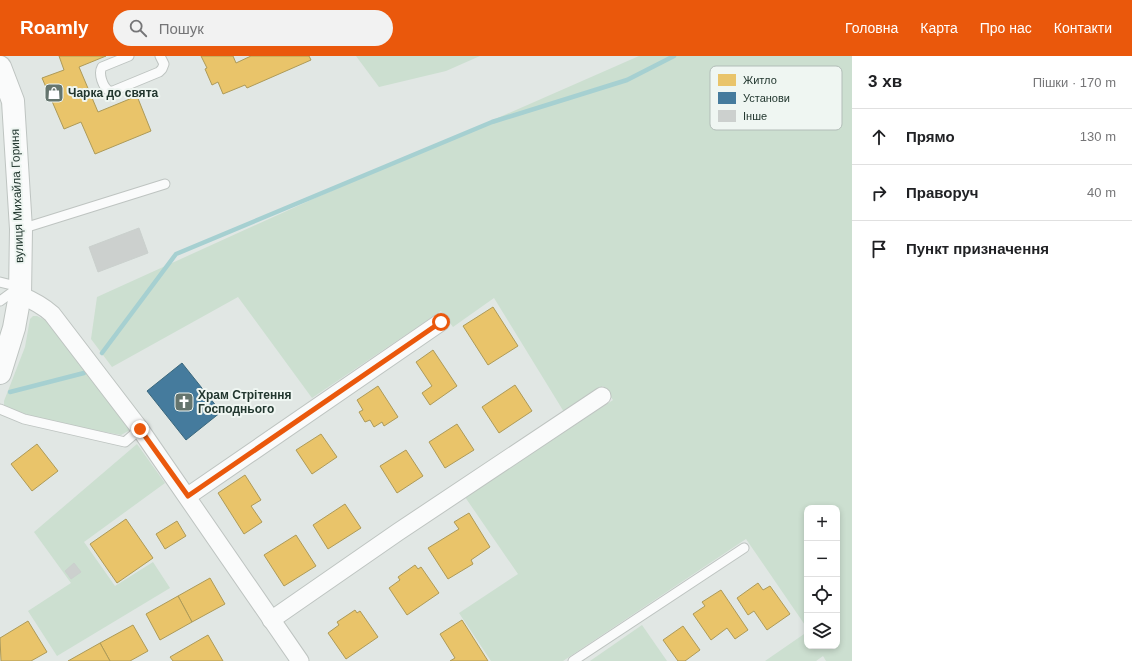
<!DOCTYPE html>
<html lang="uk">
<head>
<meta charset="utf-8">
<style>
	:root { --surface:#fff; --page:#f2f2f2; --text:#202124; --muted:#757577; --line:#e0e0e0; --accent:#ea580c }
	body { margin:0; font-family:Arial,sans-serif; background:var(--page); color:var(--text) }
	.controls { position:absolute; right:12px; bottom:12px; display:grid; overflow:hidden; border-radius:8px; box-shadow:0 2px 6px #0003 }
	.controls button { width:36px; height:36px; display:grid; place-items:center; padding:0; border:0; border-bottom:1px solid var(--line); background:var(--surface); color:var(--text); font:20px sans-serif }
	.stop { position:absolute; width:12px; height:12px; margin:-9px; border:3px solid #ea580c; border-radius:50%; background:#fff }
	.stop.end { background:#ea580c; border-color:#fff; box-shadow:0 1px 4px #0008 }
	.list { margin:0; padding:0; list-style:none }
	h2 { display:flex; justify-content:space-between; align-items:center; height:52px; margin:0; padding:0 16px; font-size:17px }
	h2 small { font-size:13px; font-weight:400; color:var(--muted) }
	.list li { display:grid; grid-template-columns:26px 1fr auto; gap:12px; align-items:center; box-sizing:border-box; height:56px; padding:0 16px; border-top:1px solid var(--line) }
	.list b { display:block; font-size:15px; white-space:nowrap }
	.list em { font-size:13px; font-style:normal; color:var(--muted) }
	.icon { flex:none; width:22px; height:22px; fill:none; stroke:currentColor; stroke-width:2; stroke-linecap:round; stroke-linejoin:round }
	.map { position:relative; flex:none; width:852px; height:605px; overflow:hidden }
	header { display:flex; align-items:center; gap:24px; box-sizing:border-box; height:56px; padding:0 20px; background:var(--accent); color:#fff }
	header strong { font-size:19px }
	nav { display:flex; gap:22px; margin-inline-start:auto; font-size:14px }
	.search { width:280px; height:36px; background:var(--page); display:flex; align-items:center; gap:10px; box-sizing:border-box; padding:0 14px; border-radius:22px; color:var(--muted); font-size:15px }
	main { display:flex }
	aside { flex:1; background:var(--surface) }
	.map>svg:first-child { display:block }
	.green { fill:#ccdfd0 }
	.homes { fill:#e9c46a; stroke:#ad9a58 }
	.public { fill:#457b9d; stroke:#3a677c }
	.lines { fill:none; stroke-linecap:round; stroke-linejoin:round }
	.stream { stroke:#a6d0d1; stroke-width:4.5 }
	.building { fill:#ccd0ce; stroke:#cad0cd }
	.service-casing { stroke:#bec4c1; stroke-width:11 }
	.minor-casing { stroke:#bec4c1; stroke-width:19 }
	.secondary-casing { stroke:#bec4c1; stroke-width:24 }
	.service { stroke:#fafbfb; stroke-width:9 }
	.minor { stroke:#fafbfb; stroke-width:17 }
	.secondary { stroke:#fafbfb; stroke-width:22 }
	.route { stroke:#ea580c; stroke-width:5 }
	.labels { text-anchor:middle; dominant-baseline:central; stroke-width:4; stroke-linejoin:round; paint-order:stroke }
	.poi-label { font-size:12px; font-weight:bold; fill:#22372f; stroke:#eff6f2; text-anchor:start }
	.street-label { font-size:12px; fill:#22372f; stroke:#eff6f2 }
	.key { fill:#eff6f2; stroke:#b2bdb8; stroke-width:1 }
	.key-label { font-size:11px; fill:#22372f }
</style>
</head>
<body>
<header>
<strong>Roamly</strong>
<div class="search"><svg class="icon" aria-label="search" viewBox="0 0 24 24"><circle cx="10" cy="10" r="6"/><path d="M15 15l6 6"/></svg>Пошук</div>
<nav><a>Головна</a><a>Карта</a><a>Про нас</a><a>Контакти</a></nav>
</header>
<main>
<div class="map">
<svg width="852" height="605" viewBox="0 0 852 605">
	<rect width="100%" height="100%" fill="#e1e7e4"/>
	<g class="green">
		<path d="M356 0H480L446 15 379 31Z"/>
		<path d="M639 0H852V605H826L823 600 816 605H765L807 576V590H837V452H807V572L746 483 563 605H491L459 557 518 518 465 441 613 344 603 330 564 356 494 242 453 271 441 255 312 342 238 241 112 311 91 283 97 241 313 143Z"/>
		<path d="M33 260H37L47 265 132 373 121 379 25 361 6 352 4 349V345L25 291 30 263Z"/>
		<path d="M137 388 165 427 84 486 115 530 153 506 170 532 57 600 28 555 71 527 34 476Z"/>
		<path d="M642 569 667 605H590Z"/>
	</g>
	<g class="homes">
		<path d="M59 0H106L79 11 98 56 137 40 151 75 95 98 81 66 64 73 42 22 64 14Z"/>
		<path d="M201 0H233L236 7 251 0H309L311 4 247 32 245 29 223 38 218 26 212 29 205 13 207 12Z"/>
		<path d="M493 251 518 290 488 309 463 270Z"/>
		<path d="M433 294 457 330 430 349 422 337 432 330 416 306Z"/>
		<path d="M515 329 532 355 499 377 482 351Z"/>
		<path d="M378 330 398 361 384 370 382 366 374 371 370 364 365 366 359 356 363 354 357 344Z"/>
		<path d="M457 368 474 394 445 412 429 386Z"/>
		<path d="M321 378 337 401 312 418 296 394Z"/>
		<path d="M37 388 58 415 32 435 11 408Z"/>
		<path d="M406 394 423 420 397 437 380 410Z"/>
		<path d="M245 419 261 444 251 450 262 466 244 478 218 437Z"/>
		<path d="M345 448 361 472 328 493 313 469Z"/>
		<path d="M469 457 490 491 471 504 473 508 448 523 428 492 459 473 454 466Z"/>
		<path d="M126 463 153 502 117 527 90 488Z"/>
		<path d="M177 465 186 480 165 493 156 478Z"/>
		<path d="M296 479 316 510 284 530 264 499Z"/>
		<path d="M415 509 418 513 421 511 439 537 407 559 389 532 400 524 398 521Z"/>
		<path d="M210 522 225 548 192 566 178 540Z"/>
		<path d="M758 527 763 534 770 530 790 558 767 574 754 555 748 559 737 542Z"/>
		<path d="M721 534 748 574 735 583 727 572 711 584 693 558 705 550 702 546Z"/>
		<path d="M178 540 192 566 160 584 146 558Z"/>
		<path d="M355 554 357 557 360 555 378 581 346 603 328 577 339 569 337 566Z"/>
		<path d="M462 564 488 605H450L455 602 440 578Z"/>
		<path d="M28 565 47 596 31 605H1L0 582Z"/>
		<path d="M133 569 148 595 130 605H110L100 587Z"/>
		<path d="M683 570 700 594 685 605H678L663 584Z"/>
		<path d="M208 579 223 605H173L170 601Z"/>
		<path d="M100 587 110 605H68Z"/>
	</g>
	<path class="public" d="M182 307 221 356 186 384 147 335Z"/>
	<g class="lines">
		<g class="stream">
			<path d="M102 297 176 198 492 66 627 24 674 0"/>
			<path d="M10 336 84 317"/>
		</g>
	</g>
	<g class="building">
		<path d="M139 172 148 197 98 216 89 191Z"/>
		<path d="M74 507 81 516 71 523 65 515Z"/>
	</g>
	<g class="lines">
		<g class="service-casing">
			<g id="service">
				<path d="M129 0 102 11C98 18 103 31 109 35H113L159 16 162 13 164 8 160 0"/>
				<path d="M21 173 165 128"/>
				<path d="M0 226 20 231"/>
				<path d="M0 245 18 232"/>
				<path d="M0 353 24 363 125 386 140 373"/>
				<path d="M573 605 744 492"/>
			</g>
		</g>
		<g class="minor-casing">
			<g id="minor">
				<path d="M20 239C32 244 42 249 52 258L140 373 300 605"/>
				<path d="M188 440 441 266"/>
				<path d="M271 564 398 476 602 340"/>
			</g>
		</g>
		<g class="secondary-casing">
			<path id="secondary" d="M0 11 13 45 21 173 20 239 14 272 0 317"/>
		</g>
		<use href="#service" class="service"/>
		<use href="#minor" class="minor"/>
		<use href="#secondary" class="secondary"/>
	</g>
	<g class="lines">
		<path class="route" d="M140 373 188 440 441 266"/>
	</g>
	<defs>
		<g id="shop-square" transform="scale(1)"><rect x="-9" y="-9" width="18" height="18" rx="4" fill="#65756e" stroke="#eff6f2"/><path d="M-5-2.5h2.3a2.7 3.5 0 0 1 5.4 0H5L5.5 6h-11ZM-1.5-2.5h3a1.5 2.3 0 0 0-3 0Z" fill="#fff"/></g>
		<g id="church-square" transform="scale(1)"><rect x="-9" y="-9" width="18" height="18" rx="4" fill="#65756e" stroke="#eff6f2"/><path d="M-1.2-6h2.4v3.5h3.3v2.4h-3.3V6h-2.4V-.1h-3.3v-2.4h3.3Z" fill="#fff"/></g>
	</defs>
	<g fill-rule="evenodd">
		<use href="#shop-square" x="54" y="37"/>
		<use href="#church-square" x="184" y="346"/>
	</g>
	<g class="labels">
		<g class="poi-label">
			<text x="68" y="37">Чарка до свята</text>
			<text x="198" y="339">Храм Стрітення<tspan x="198" dy="14">Господнього</tspan></text>
		</g>
		<g class="street-label">
			<text transform="translate(17 140) rotate(-92)">вулиця Михайла Гориня</text>
		</g>
	</g>
	<rect x="710" y="10" width="132" height="64" rx="6" class="key"/>
	<rect x="718" y="18" width="18" height="12" fill="#e9c46a"/>
	<rect x="718" y="36" width="18" height="12" fill="#457b9d"/>
	<rect x="718" y="54" width="18" height="12" fill="#ccd0ce"/>
	<g class="key-label">
		<text x="743" y="28">Житло</text>
		<text x="743" y="46">Установи</text>
		<text x="743" y="64">Інше</text>
	</g>
</svg>
<div class="controls">
<button>+</button>
<button>−</button>
<button><svg class="icon" aria-label="locate" viewBox="0 0 24 24"><circle cx="12" cy="12" r="6"/><path d="M12 2v4M12 18v4M2 12h4M18 12h4"/></svg></button>
<button><svg class="icon" aria-label="layers" viewBox="0 0 24 24"><path d="M12 4l9 5-9 5-9-5zM3 14l9 5 9-5"/></svg></button>
</div>
<div class="stop" style="left:441px;top:266px"></div>
<div class="stop end" style="left:140px;top:373px"></div>
</div>
<aside>
<h2>3 хв<small>Пішки · 170 m</small></h2>
<ul class="list">
<li><svg class="icon" aria-label="ahead" viewBox="0 0 24 24"><path d="M12 20V5M6 11l6-6 6 6"/></svg><div><b>Прямо</b></div><em>130 m</em></li>
<li><svg class="icon" aria-label="right" viewBox="0 0 24 24"><path d="M7 20v-9h11M14 6l5 5-5 5"/></svg><div><b>Праворуч</b></div><em>40 m</em></li>
<li><svg class="icon" aria-label="arrive" viewBox="0 0 24 24"><path d="M6 21V4h12l-3 4 3 4H6"/></svg><div><b>Пункт призначення</b></div></li>
</ul>
</aside>
</main>
</body>
</html>
